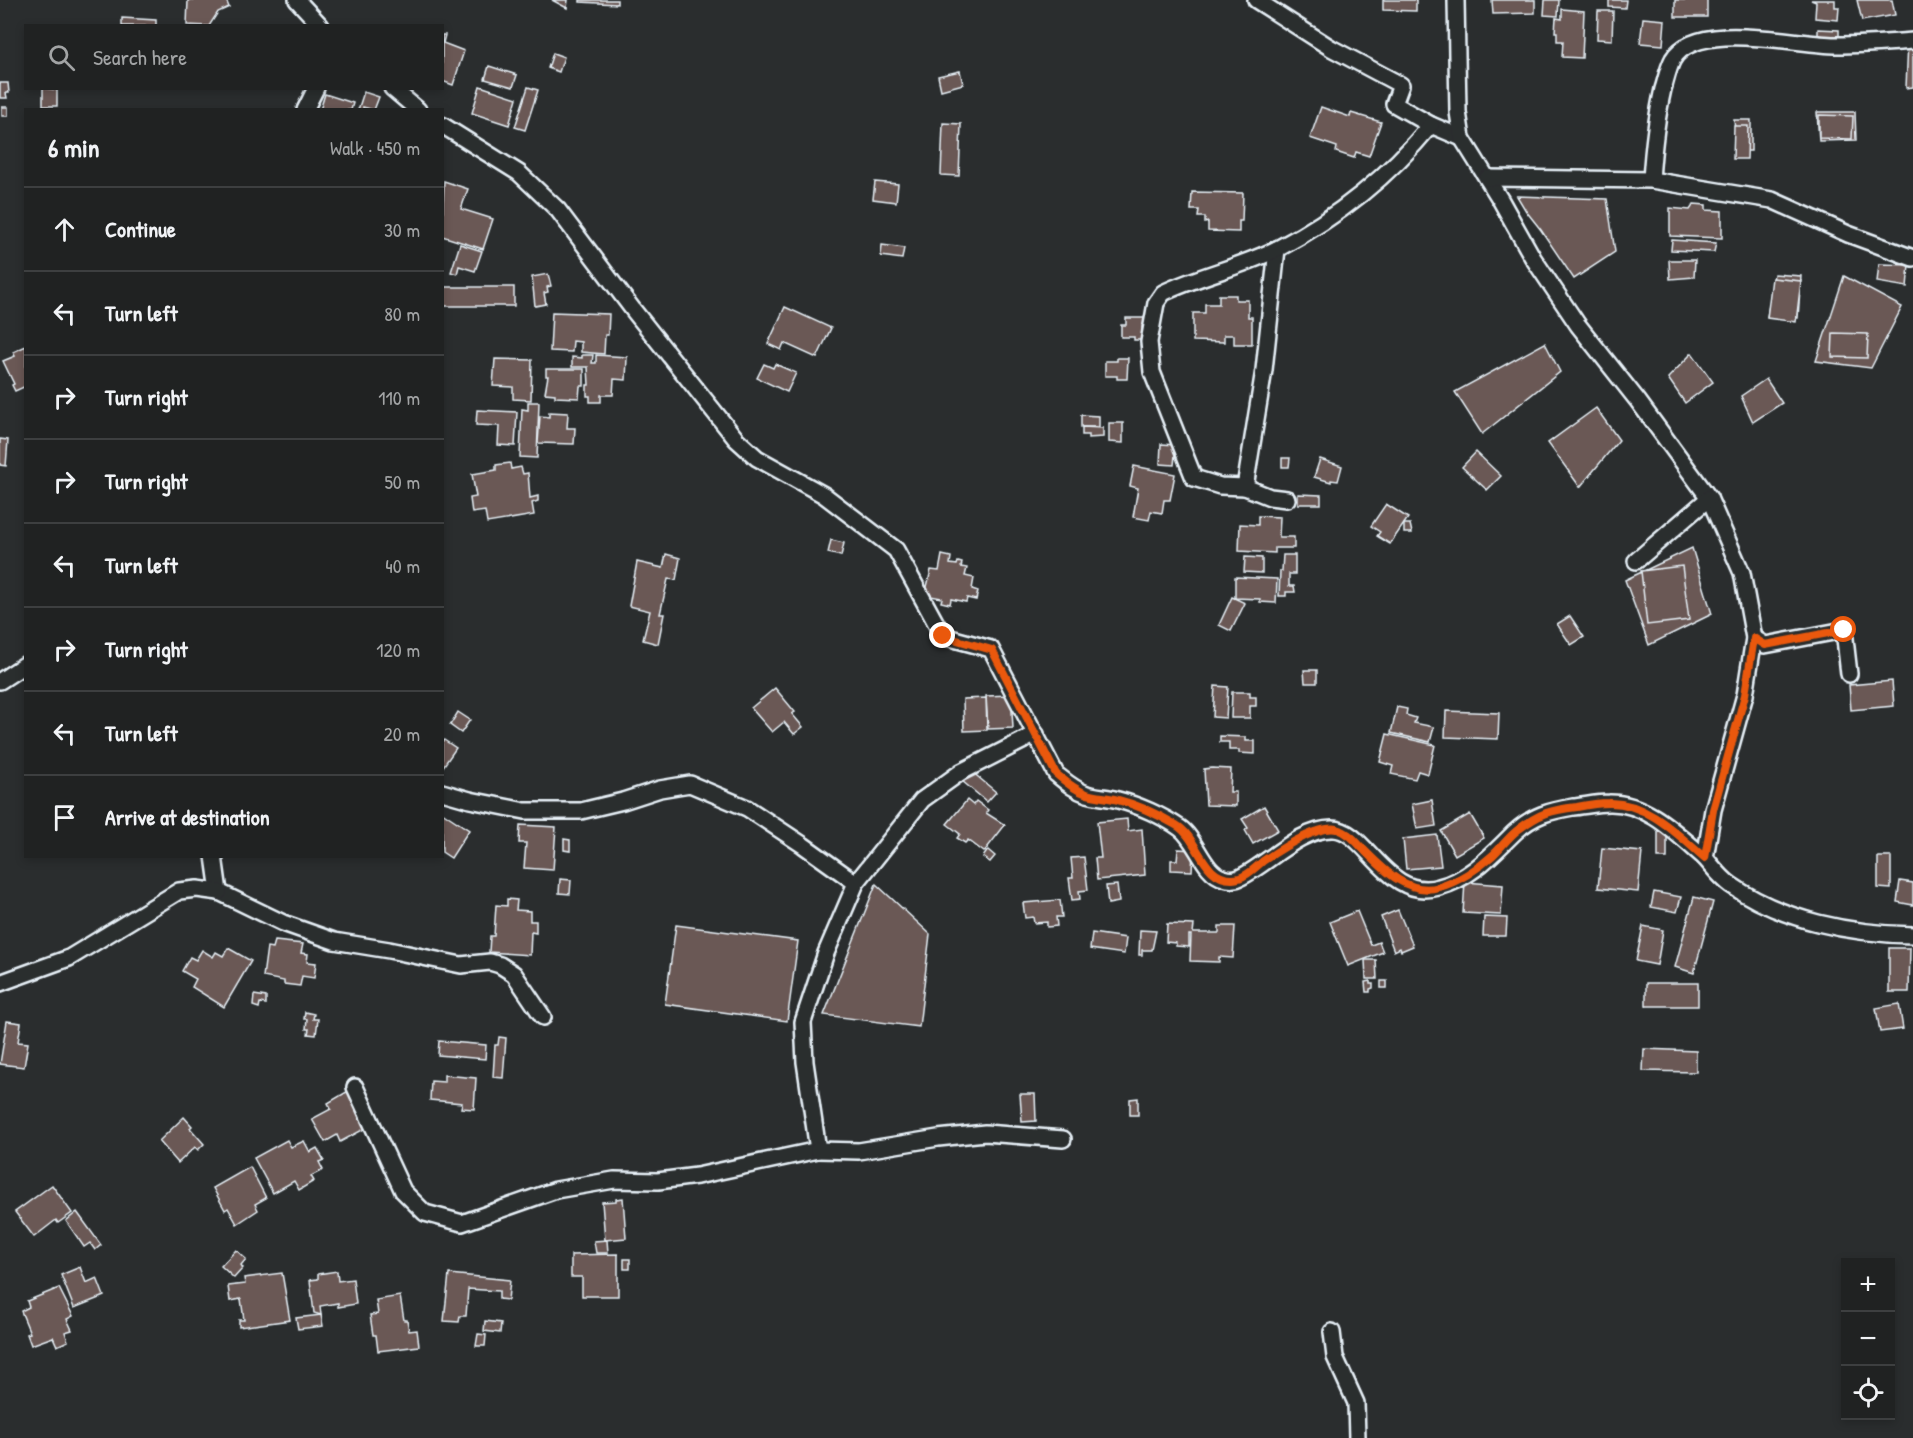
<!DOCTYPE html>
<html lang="en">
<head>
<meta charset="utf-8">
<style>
	:root { --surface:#202222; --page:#2d2f2f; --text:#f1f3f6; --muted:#a2a4a5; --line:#3d3f40 }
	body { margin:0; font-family:"Patrick Hand",sans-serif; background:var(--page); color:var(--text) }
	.controls { position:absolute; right:18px; bottom:18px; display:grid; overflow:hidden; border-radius:0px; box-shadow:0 3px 9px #0003 }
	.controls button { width:54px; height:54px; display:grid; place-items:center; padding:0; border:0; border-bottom:2px solid var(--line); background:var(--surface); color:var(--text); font:30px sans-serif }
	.stop { position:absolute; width:18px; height:18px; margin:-14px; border:4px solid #ea580c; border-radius:50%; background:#fff }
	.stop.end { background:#ea580c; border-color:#fff; box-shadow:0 2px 6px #0008 }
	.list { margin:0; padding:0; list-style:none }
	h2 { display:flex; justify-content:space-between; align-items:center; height:78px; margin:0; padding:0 24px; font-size:26px }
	h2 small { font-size:20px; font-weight:400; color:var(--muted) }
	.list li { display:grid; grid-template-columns:39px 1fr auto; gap:18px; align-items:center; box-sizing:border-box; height:84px; padding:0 24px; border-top:2px solid var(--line) }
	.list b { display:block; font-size:22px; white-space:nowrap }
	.list em { font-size:20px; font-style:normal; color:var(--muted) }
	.icon { flex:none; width:33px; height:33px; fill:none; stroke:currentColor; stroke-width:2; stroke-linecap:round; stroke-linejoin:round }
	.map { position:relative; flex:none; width:1913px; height:1438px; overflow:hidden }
	.search { position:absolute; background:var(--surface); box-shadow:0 3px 9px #0003; left:24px; top:24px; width:420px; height:66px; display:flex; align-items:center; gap:15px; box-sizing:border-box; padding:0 21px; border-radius:0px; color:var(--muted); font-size:22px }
	.panel { position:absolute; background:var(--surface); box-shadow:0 3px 9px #0003; left:24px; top:108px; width:420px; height:750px; border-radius:0px }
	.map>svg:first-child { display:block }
	.building { fill:#6b5955; stroke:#e8f1f8; stroke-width:1.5 }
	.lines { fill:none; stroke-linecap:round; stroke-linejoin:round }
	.minor-casing { stroke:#e8f1f8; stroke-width:20 }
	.minor { stroke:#2a2d2e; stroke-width:15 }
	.route { stroke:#ea580c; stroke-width:8 }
</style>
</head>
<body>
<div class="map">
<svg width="1913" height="1438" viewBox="0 0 1913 1438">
	<rect width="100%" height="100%" fill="#2a2d2e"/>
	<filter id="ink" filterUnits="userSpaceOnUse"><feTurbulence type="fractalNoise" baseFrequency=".0167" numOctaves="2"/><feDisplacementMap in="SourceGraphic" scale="12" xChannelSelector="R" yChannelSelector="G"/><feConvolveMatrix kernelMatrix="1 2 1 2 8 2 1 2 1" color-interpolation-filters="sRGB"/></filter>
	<g filter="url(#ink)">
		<g class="building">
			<path d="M188 0H226L229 7 218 12 209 26 187 25Z"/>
			<path d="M552 0H568L567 8Z"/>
			<path d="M580 0H617V4L580 2Z"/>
			<path d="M1383 0H1416V11L1383 10Z"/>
			<path d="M1492 0H1535V13L1493 14Z"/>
			<path d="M1545 0H1559L1558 16 1544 15Z"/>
			<path d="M1609 0H1626L1625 8 1609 7Z"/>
			<rect x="1675" y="0" width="32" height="17"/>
			<path d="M1811 0H1835V7H1839L1838 20 1815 18 1816 2Z"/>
			<path d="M1857 0H1892L1895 15 1862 21Z"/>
			<path d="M1562 9 1584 11 1582 58 1562 57 1563 41H1557V32H1555L1556 18 1562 19Z"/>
			<path d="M1598 11H1613L1612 40 1597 39Z"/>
			<path d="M122 18 156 20V26H122Z"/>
			<path d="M1643 18 1665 20 1663 45 1640 43Z"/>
			<path d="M1818 29 1839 30V37L1830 36 1829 44 1818 43Z"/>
			<path d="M442 35H445L443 43 464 51 453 85 442 81Z"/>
			<path d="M1908 41H1913V87L1906 88Z"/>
			<path d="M553 53 564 57 559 72 548 68Z"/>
			<path d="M489 66 517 75 513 87 485 79Z"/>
			<path d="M960 71 963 84 941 90 938 76Z"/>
			<path d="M0 83H8L9 93H6L7 98H0Z"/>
			<path d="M480 86 517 98 509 125 472 113Z"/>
			<path d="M528 87 538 90 525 130 515 127Z"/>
			<path d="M43 88 57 90V106H43Z"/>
			<path d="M364 92 379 97 374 110 363 107V110H358Z"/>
			<path d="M325 94 353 103 351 110H320Z"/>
			<rect x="2" y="107" width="6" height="9"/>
			<path d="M1321 107 1350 117 1351 113 1381 122 1369 156 1356 152 1354 158 1336 152 1337 147 1310 138Z"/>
			<path d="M1817 112H1855L1856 140 1819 141Z"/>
			<path d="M1819 115 1853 116 1852 139 1819 138Z"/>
			<path d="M1734 120H1751V151H1737Z"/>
			<path d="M943 123 961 124 959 176 941 175Z"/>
			<path d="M1734 126H1748L1747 159H1733Z"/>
			<path d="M444 181 468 189 461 209 493 219 483 249 442 236Z"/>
			<path d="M875 182 898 184 896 202 873 199Z"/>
			<path d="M1192 192 1243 193 1242 221H1239V232L1208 231V222L1205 223V217H1198L1199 210H1191Z"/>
			<path d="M1517 196 1607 199 1615 252 1574 279 1541 230 1526 211Z"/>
			<path d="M1694 204 1706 205V210L1722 211V238L1670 236V208L1690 210Z"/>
			<path d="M1672 240 1716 243 1714 252 1671 250Z"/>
			<path d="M460 244 482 251 475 271 459 266 457 274 451 272Z"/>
			<path d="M882 245 904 248 902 259 881 256Z"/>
			<path d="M1669 260H1695L1694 277 1670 279Z"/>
			<path d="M1879 264 1909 265 1907 287 1877 282Z"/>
			<path d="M548 274 551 286 547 287 548 292 544 293 546 304 535 306 532 277Z"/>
			<path d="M1774 274 1801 276 1798 318 1767 317Z"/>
			<path d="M1844 276 1902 307 1871 368 1816 361Z"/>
			<path d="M1772 278 1801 281 1796 322 1767 318Z"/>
			<rect x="442" y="287" width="72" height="19"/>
			<path d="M1219 295H1236V300H1248V317H1252V344H1234V335H1224V342L1193 341V313H1205V304H1219Z"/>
			<path d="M785 307 831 328 817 358 784 343 781 350 768 344Z"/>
			<path d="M552 312 609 314 608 335H605L604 354 581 352V342L573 341 572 352 550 351Z"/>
			<path d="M1126 318H1145V326H1142V332H1145V336H1141V340H1134V337H1121V325H1126Z"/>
			<path d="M1833 333 1868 334 1867 358 1832 357Z"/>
			<path d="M1545 343 1560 372 1482 434 1455 392Z"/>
			<path d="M26 346V386L15 391 12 385 14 384 3 361 15 356 13 352Z"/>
			<path d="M1692 353 1713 382 1685 403 1668 378Z"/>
			<path d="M582 355H593L592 363H596V355L627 357 626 380 614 379 613 395H601V402H590V396H587V385H589L588 367H572V357L582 358Z"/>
			<path d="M1117 358H1128L1127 379H1117V376H1105V361H1117Z"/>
			<path d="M495 359 532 360 531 400 513 399V387L493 386Z"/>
			<path d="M764 364 773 368 775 364 796 373 787 392 757 378Z"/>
			<path d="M546 369H584V386H580L579 398 555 397V394L545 393 548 376H546Z"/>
			<path d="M1766 379 1782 403 1753 422 1741 396Z"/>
			<path d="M528 402H539L537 458 520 457 522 409 528 410Z"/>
			<path d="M1596 408 1619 440 1580 487 1548 443Z"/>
			<path d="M477 410 517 412 515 446 498 445 499 426 476 425Z"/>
			<path d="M549 412 568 413 567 428H575L574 444 538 443 540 416 549 417Z"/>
			<path d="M1081 415 1099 416V427H1081Z"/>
			<path d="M1109 423H1123V443L1109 442Z"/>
			<path d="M1082 427 1103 428V437L1088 438V435H1082Z"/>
			<path d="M0 439 8 440 6 466 0 465Z"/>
			<path d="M1161 444 1176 445 1174 465 1160 464Z"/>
			<path d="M1476 452 1501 476 1487 490 1462 467Z"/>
			<path d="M1282 458H1290L1289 467H1282Z"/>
			<path d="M1320 459 1342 466 1338 481 1331 480V482L1314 477Z"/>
			<path d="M510 463 511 469 521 467 523 474 528 473 530 498 538 496V501L532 503 534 515 487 523 485 511 472 513 470 498 476 497 472 474 496 470V465Z"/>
			<path d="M1134 466 1175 474 1170 500H1164L1162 513 1151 511 1149 520 1133 517 1138 488 1130 486Z"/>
			<path d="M1298 494 1321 495V504H1298Z"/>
			<path d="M1386 504 1408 518 1390 544 1377 536 1380 532 1371 526Z"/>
			<path d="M1258 516 1280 517 1279 537H1294V548H1275V553L1239 551 1240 524 1258 525Z"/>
			<path d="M1404 524H1410L1412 533H1404Z"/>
			<path d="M831 540 844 543 841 556 828 553Z"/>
			<path d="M1692 548 1712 614 1649 645 1625 580Z"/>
			<path d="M666 554 680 558 676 580 668 579 660 614H664L658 644 643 640 650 611 629 606 637 562 663 568Z"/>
			<path d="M942 555 951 557 950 564 957 565 958 562 962 563 961 567 967 568 965 576 974 578 972 589 978 591 976 600 967 598 966 602 951 599 950 604 941 602 942 598 925 595 931 570 939 571Z"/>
			<path d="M1283 555H1295V574H1289V586H1294L1295 592H1286V596H1279L1280 571H1282Z"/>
			<path d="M1245 557 1262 558V573L1244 572Z"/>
			<path d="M1682 566 1689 620 1647 625 1641 571Z"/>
			<path d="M1235 577 1277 579 1276 603 1260 602V599L1235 598Z"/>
			<path d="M1232 597 1245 603 1231 631 1219 625Z"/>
			<path d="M1570 616 1584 637 1571 645 1557 624Z"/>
			<path d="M1304 670H1317V683H1305Z"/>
			<path d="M1892 681 1894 706 1851 710 1849 685Z"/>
			<path d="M1215 686 1228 687 1226 718 1213 717Z"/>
			<path d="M775 688 795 712 792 714 803 727 794 734 784 722 772 732 751 708Z"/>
			<path d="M1232 692H1250V697H1256V706H1250V718H1231Z"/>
			<path d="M1011 695 1013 728 988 729 986 696Z"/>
			<path d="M986 698 987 730 964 731 963 699Z"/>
			<path d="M1397 707 1407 709 1406 715 1416 718 1414 723 1434 727 1430 742 1391 733Z"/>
			<path d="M1446 711 1499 713 1498 739 1445 737Z"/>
			<path d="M458 712 470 720 461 733 450 725Z"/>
			<path d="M1387 734 1435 745 1428 774 1418 771 1415 779 1391 774 1393 766 1380 762Z"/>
			<path d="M1220 736 1246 737V741H1255V754L1239 753V750H1229V742H1220Z"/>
			<path d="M444 740 456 748 442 768V742Z"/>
			<path d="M1212 768 1231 769 1230 792H1236V806L1206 805 1204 769Z"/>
			<path d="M971 771 996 792 987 802 962 781Z"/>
			<path d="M967 800 973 805 976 801 988 810 986 813 1005 825 984 852 968 840 965 843 957 838 960 834 947 824Z"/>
			<path d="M1432 800 1436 826 1417 829 1412 804Z"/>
			<path d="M1264 806 1278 830 1253 844 1245 830 1248 828 1242 819Z"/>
			<path d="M442 812 469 830 451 858 442 852Z"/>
			<path d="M1470 814 1484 838 1455 855 1441 831Z"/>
			<path d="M1127 819 1128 831 1142 829 1145 875 1097 880 1095 858H1101L1097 822Z"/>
			<path d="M520 825 556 827 553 870 524 868 526 843H519Z"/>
			<rect x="1658" y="830" width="9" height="28"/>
			<path d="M1437 835 1441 866 1406 869 1403 839Z"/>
			<path d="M564 839 570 840V851L564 850Z"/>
			<path d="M1602 848 1642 852 1638 892 1598 888Z"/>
			<path d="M1178 849 1193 850 1192 871 1171 870V860H1177Z"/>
			<path d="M988 850 995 856 990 862 983 857Z"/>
			<path d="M1084 857 1088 890 1079 891 1080 899 1072 900 1069 878H1073L1071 858Z"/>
			<path d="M1878 857H1891V889L1878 888Z"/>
			<path d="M560 879 571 880 570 894 559 893Z"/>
			<path d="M1900 881 1913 883V905L1897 902Z"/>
			<path d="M1465 882 1503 885 1501 915 1463 913Z"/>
			<path d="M876 884 930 934 919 1027 824 1015Z"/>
			<path d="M1117 885 1119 902 1108 904 1106 886Z"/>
			<path d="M1654 892 1681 897 1677 912 1651 907Z"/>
			<path d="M1694 897 1713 902 1694 973 1675 967Z"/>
			<path d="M507 899 517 900 516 910 530 911V921H536V933L531 932 530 955 489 952 490 936H494L496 905 507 906Z"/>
			<path d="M1060 900 1062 917H1056L1057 926 1047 927V922L1034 923 1033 917 1025 918 1023 903Z"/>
			<path d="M1398 910 1413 946 1401 951 1400 948 1394 951 1381 917Z"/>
			<path d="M1357 911 1371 945 1379 942 1383 952 1348 966 1330 922Z"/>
			<path d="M1484 917 1507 918 1506 936H1483Z"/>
			<path d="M1167 924 1194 925 1193 933H1219V926H1235L1233 958 1219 957V962L1190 961 1191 935H1189V947L1176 946V943L1166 942Z"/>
			<path d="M676 925 798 941 787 1021 665 1004Z"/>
			<path d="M1643 926 1663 930 1657 965 1636 961Z"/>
			<path d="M1140 930 1156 931 1152 950H1142V955H1139Z"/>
			<path d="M1092 933 1126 938 1124 954 1090 949Z"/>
			<path d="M275 941 303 944 301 953 308 954 307 962 316 963 314 978 302 976 300 986 284 984V981L263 977 267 947 273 948Z"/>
			<path d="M228 948 251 961 224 1007 192 987 196 979 182 971 190 957 196 960 202 950 213 957 216 952 223 956Z"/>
			<path d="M1889 948H1910L1909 992H1889Z"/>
			<path d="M1365 960H1376L1377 979H1366Z"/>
			<path d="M1370 981V984H1373V988L1370 989V992H1366L1365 982Z"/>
			<rect x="1381" y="981" width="6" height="7"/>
			<rect x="1646" y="983" width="52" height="23"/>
			<path d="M254 995 266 997V1004L260 1003 259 1008 253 1006Z"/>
			<path d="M1899 1004 1903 1029 1880 1032 1876 1008Z"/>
			<path d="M305 1012 314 1014 313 1019H318L316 1035 308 1034 309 1029H306L307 1019H304Z"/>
			<path d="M7 1021 21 1023 18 1042 28 1043 24 1067 0 1064Z"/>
			<path d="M499 1037 506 1038 503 1078 493 1077 495 1045H498Z"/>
			<path d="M439 1041 486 1045 485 1059 438 1055Z"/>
			<path d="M1644 1049 1696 1051V1072L1643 1071Z"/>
			<path d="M444 1075 476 1078 474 1109 461 1108 462 1103 430 1100 431 1081 444 1082Z"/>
			<path d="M350 1090 370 1126 340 1142 337 1135 325 1142 312 1119 331 1109 328 1103Z"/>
			<path d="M1020 1094H1035L1036 1121 1022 1122Z"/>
			<path d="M1138 1098V1115H1130V1099Z"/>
			<path d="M184 1117 192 1126 190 1128 204 1144 198 1150 195 1147 178 1163 159 1141Z"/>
			<path d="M287 1140 291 1147 304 1141 310 1152 317 1148 324 1160 319 1162 323 1170 311 1176 314 1181 299 1190 294 1181 273 1193 254 1158Z"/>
			<path d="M250 1167 266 1198 255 1204 258 1210 237 1224 228 1208 225 1210 213 1188Z"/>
			<path d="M52 1185 72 1213 58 1223 56 1220 34 1237 15 1212Z"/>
			<path d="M623 1198 626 1238 605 1240 602 1202 616 1201V1199Z"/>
			<path d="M77 1212 101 1245 95 1250 90 1243 84 1247 66 1221Z"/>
			<path d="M607 1240 608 1253H596L594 1241Z"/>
			<path d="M236 1250 246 1259 241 1265 243 1268 234 1278 221 1266Z"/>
			<path d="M618 1254V1296H582V1277H571V1255Z"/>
			<rect x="624" y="1259" width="6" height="10"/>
			<path d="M80 1267 86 1283 97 1278 104 1296 74 1308 61 1275Z"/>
			<path d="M337 1271 338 1281 353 1279 356 1304 338 1307V1303L320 1306 321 1315 314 1313 310 1280 318 1279V1274Z"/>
			<path d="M282 1273 290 1320 239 1327V1320H244L241 1299 230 1301 228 1286 245 1284 244 1278Z"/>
			<path d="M449 1274 510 1280 508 1300 499 1299V1291L468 1289 466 1316H460L459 1322 444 1321Z"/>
			<path d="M59 1288 73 1316 67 1319 72 1330 65 1332 68 1341 57 1346 53 1337 31 1345 27 1334 30 1333 21 1311 29 1307 27 1301Z"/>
			<path d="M400 1296 404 1320H407L409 1331 417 1330 419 1346 378 1351 376 1335H373L370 1315 378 1314 376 1300Z"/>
			<path d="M321 1315 323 1326 298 1329 296 1318Z"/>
			<path d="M485 1321 501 1323 500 1333 484 1331Z"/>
			<path d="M478 1334 486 1335 485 1346H476Z"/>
		</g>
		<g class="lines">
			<g class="minor-casing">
				<g id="minor">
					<path d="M297 0 321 26"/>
					<path d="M1256 0 1331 48 1401 85 1394 104 1431 125 1462 138"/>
					<path d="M1456 0 1458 112 1462 138 1500 199 1533 258 1578 325 1638 401 1709 498 1742 573 1754 638 1745 695 1713 810 1705 858C1713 867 1721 878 1731 885 1782 921 1852 934 1913 935"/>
					<path d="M392 88 418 110"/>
					<path d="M305 110 316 88"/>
					<path d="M442 125 519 173 558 210 634 311 736 439 757 458 824 495 896 550 943 636 991 649 1056 774C1066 782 1075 790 1087 794 1097 797 1108 797 1118 800 1138 805 1163 816 1180 828 1196 839 1204 874 1224 878 1229 880 1236 880 1241 877 1268 864 1300 828 1333 829 1366 829 1387 902 1439 887 1471 879 1493 853 1515 832 1533 815 1550 811 1573 807 1584 806 1597 803 1609 803 1647 802 1678 835 1705 858"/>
					<path d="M1487 178 1651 180 1772 200 1848 234 1913 258"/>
					<path d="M1651 180C1653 149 1656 120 1663 89 1666 80 1668 68 1673 59 1697 19 1797 45 1835 45 1861 45 1887 43 1913 41"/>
					<path d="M1245 487 1264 370 1277 249"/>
					<path d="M1287 499 1270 497 1245 487 1220 486 1194 478 1152 372 1149 342 1156 303 1163 293C1200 275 1242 267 1279 248 1338 217 1388 177 1431 125"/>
					<path d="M1636 561 1709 498"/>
					<path d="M1754 638 1765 645 1844 630 1849 674"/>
					<path d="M0 681 26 664"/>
					<path d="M442 792 470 800 525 811H581L623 801 660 789 690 784 747 808 803 845 856 883"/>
					<path d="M214 856 219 892 283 923 334 941 389 950 461 965 490 962 500 965 514 974 543 1017"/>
					<path d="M0 983 69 958 179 891 197 889 219 892"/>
					<path d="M355 1087 403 1191 425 1213 462 1223 556 1190 614 1180 658 1181 697 1176 818 1150 805 1062 803 1022 826 953 856 883 922 800 961 772 1036 734"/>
					<path d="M818 1150 859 1151 938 1138 985 1133 1063 1139"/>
					<path d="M1332 1332 1335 1357 1356 1403 1357 1438"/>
				</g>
			</g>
			<use href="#minor" class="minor"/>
		</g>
	</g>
	<g class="lines" filter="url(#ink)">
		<path class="route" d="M943 636 992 650 1056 774C1066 782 1075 790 1087 794 1097 797 1108 797 1118 800 1138 805 1159 815 1176 825 1199 838 1202 880 1233 879 1244 879 1255 868 1263 861 1279 850 1317 825 1337 829 1348 832 1355 840 1362 848 1382 868 1407 896 1439 887 1458 882 1479 868 1493 855 1502 847 1509 836 1519 829 1540 813 1551 810 1577 807 1587 805 1598 803 1609 803 1647 802 1678 835 1705 858L1713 810 1745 695 1754 638 1765 645 1844 630"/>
	</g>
</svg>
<div class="controls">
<button>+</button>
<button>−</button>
<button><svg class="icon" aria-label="locate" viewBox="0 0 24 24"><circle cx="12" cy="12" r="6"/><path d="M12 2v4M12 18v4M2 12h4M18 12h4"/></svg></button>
</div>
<div class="stop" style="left:1844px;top:630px"></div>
<div class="stop end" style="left:943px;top:636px"></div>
<div class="search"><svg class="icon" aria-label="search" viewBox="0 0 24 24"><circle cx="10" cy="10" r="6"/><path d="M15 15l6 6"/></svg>Search here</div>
<section class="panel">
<h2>6 min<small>Walk · 450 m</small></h2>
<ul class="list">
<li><svg class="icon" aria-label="ahead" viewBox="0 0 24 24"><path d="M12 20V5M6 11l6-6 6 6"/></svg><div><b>Continue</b></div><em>30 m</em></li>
<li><svg class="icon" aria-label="left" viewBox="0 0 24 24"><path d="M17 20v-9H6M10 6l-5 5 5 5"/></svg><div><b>Turn left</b></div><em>80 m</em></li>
<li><svg class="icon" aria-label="right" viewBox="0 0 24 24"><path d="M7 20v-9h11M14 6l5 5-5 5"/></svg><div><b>Turn right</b></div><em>110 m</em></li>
<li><svg class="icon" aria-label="right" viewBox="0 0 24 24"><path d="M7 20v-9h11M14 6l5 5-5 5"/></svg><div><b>Turn right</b></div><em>50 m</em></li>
<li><svg class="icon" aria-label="left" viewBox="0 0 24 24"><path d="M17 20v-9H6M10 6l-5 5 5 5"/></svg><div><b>Turn left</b></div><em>40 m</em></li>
<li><svg class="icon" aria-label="right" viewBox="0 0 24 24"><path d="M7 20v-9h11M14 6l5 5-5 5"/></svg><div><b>Turn right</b></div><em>120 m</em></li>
<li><svg class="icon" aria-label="left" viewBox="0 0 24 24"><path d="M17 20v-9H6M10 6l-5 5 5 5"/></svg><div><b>Turn left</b></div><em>20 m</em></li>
<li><svg class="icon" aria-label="arrive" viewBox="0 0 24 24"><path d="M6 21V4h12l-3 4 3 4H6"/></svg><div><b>Arrive at destination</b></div></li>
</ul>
</section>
</div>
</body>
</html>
